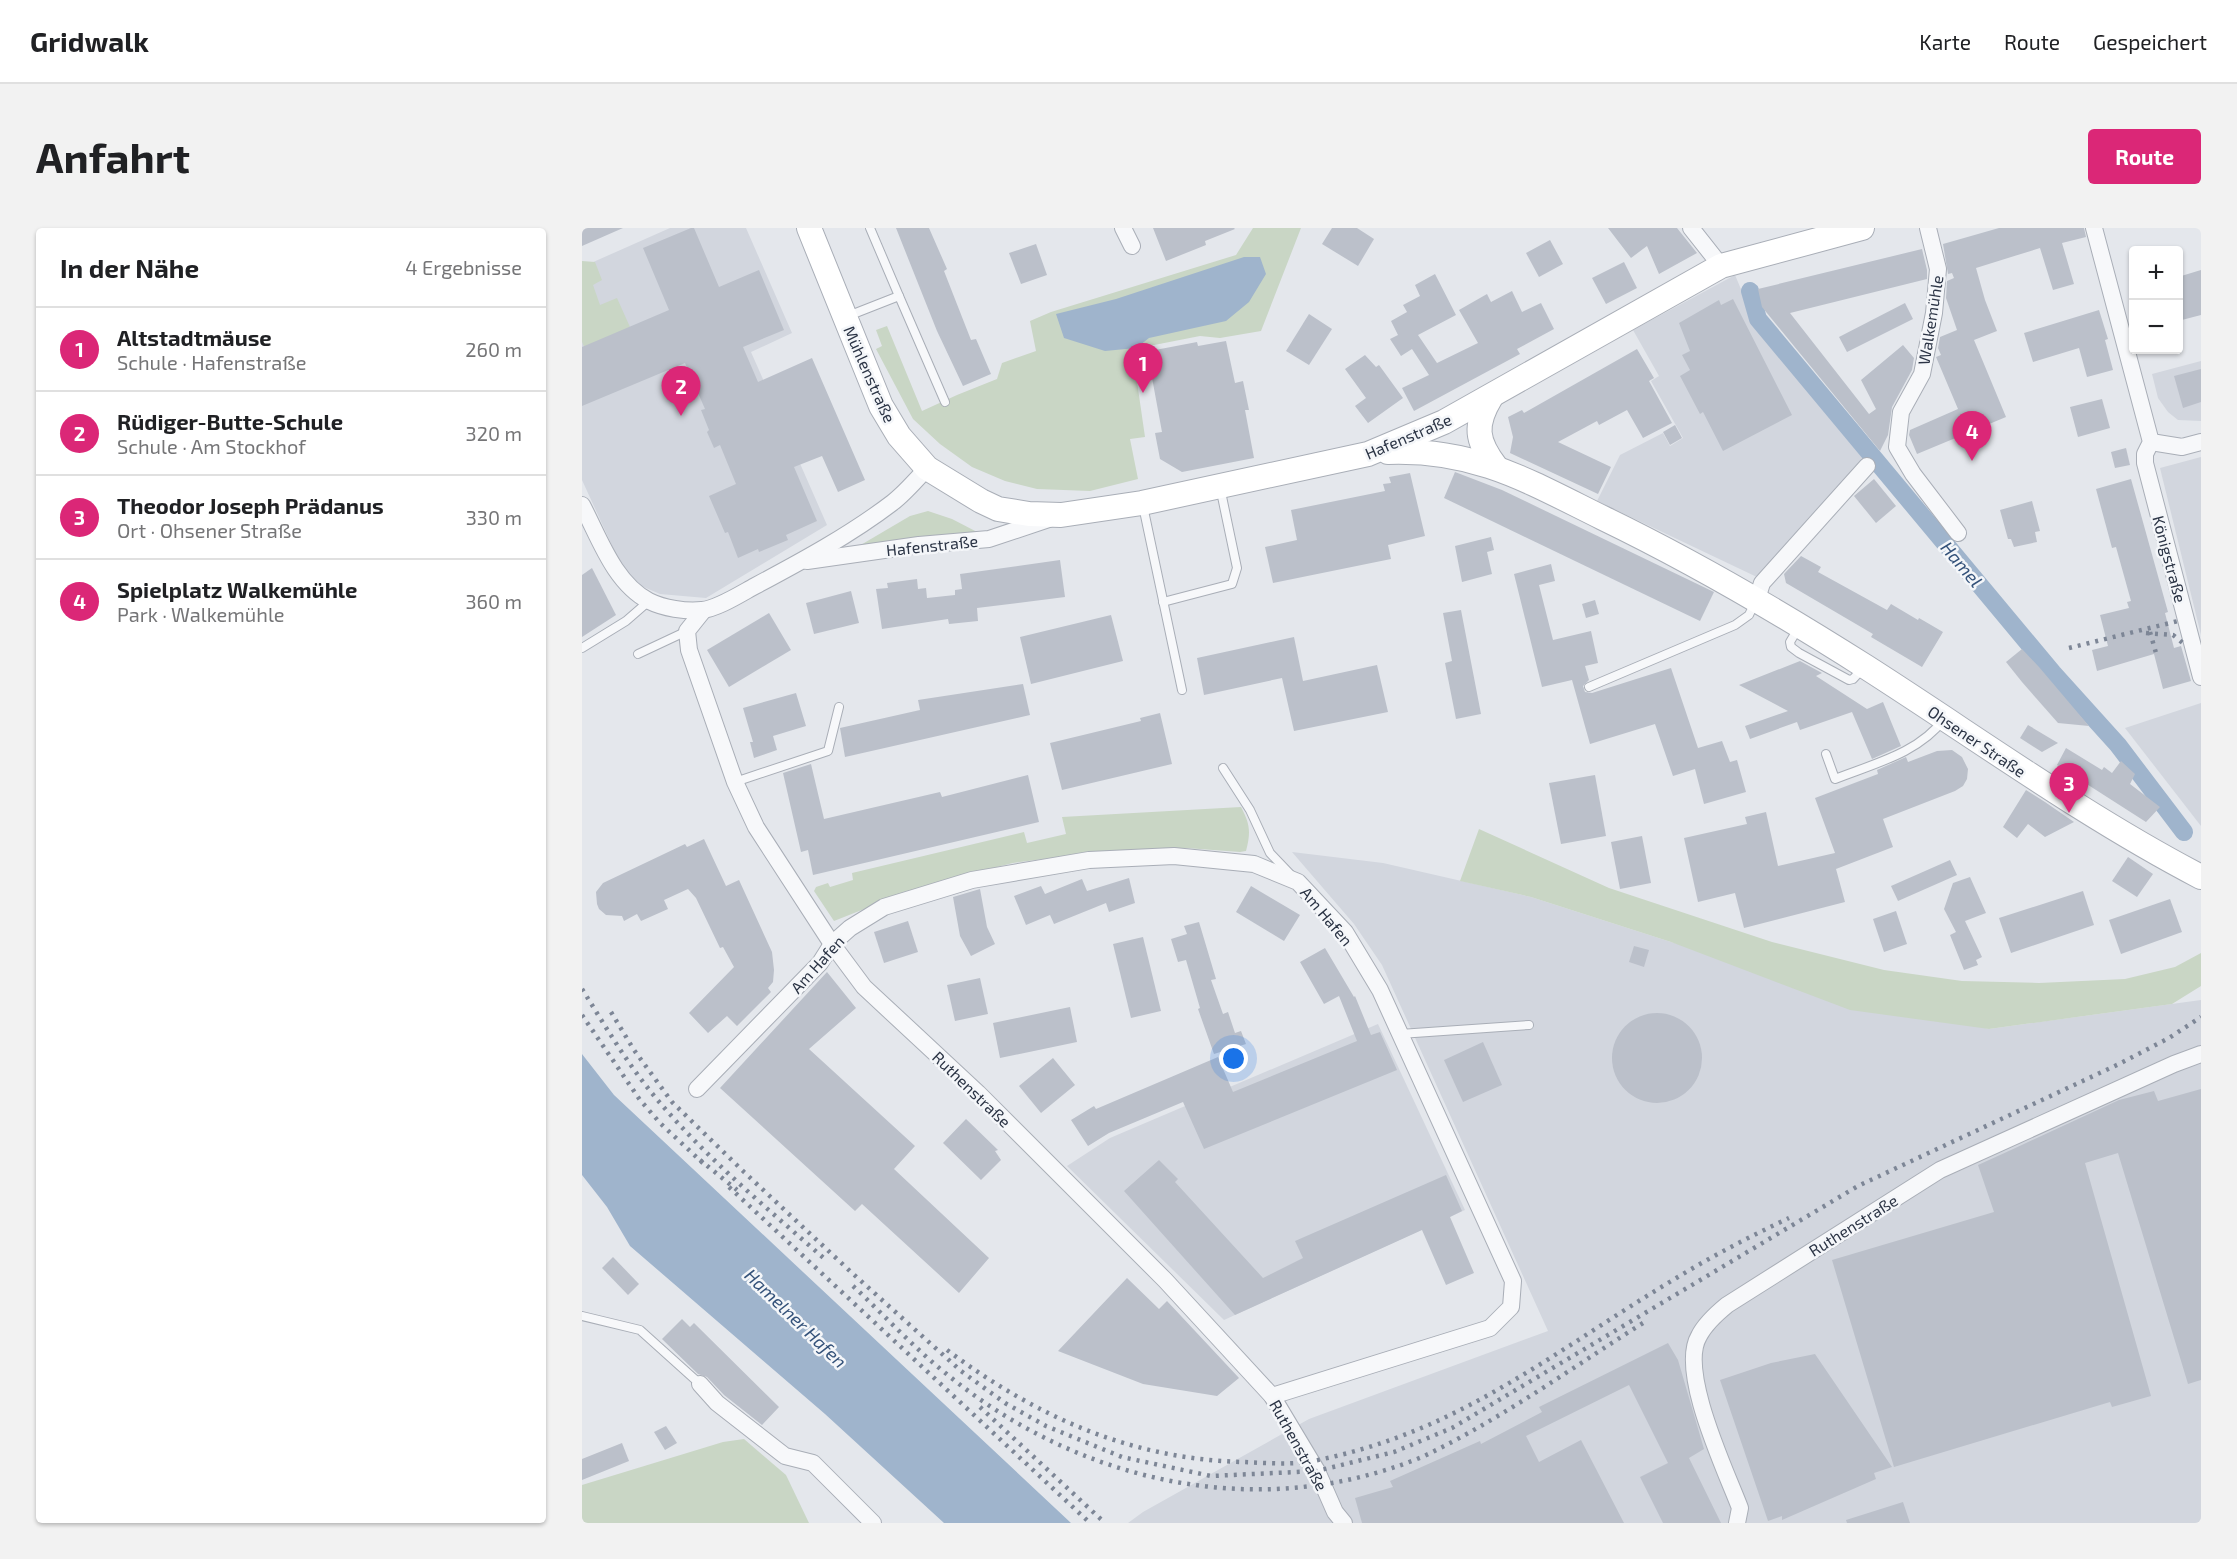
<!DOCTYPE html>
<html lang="de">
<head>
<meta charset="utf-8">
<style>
	:root { --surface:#fff; --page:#f2f2f2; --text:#202124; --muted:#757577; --line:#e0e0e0; --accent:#db2777 }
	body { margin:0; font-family:"Exo 2",sans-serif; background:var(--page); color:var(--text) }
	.controls { position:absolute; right:18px; top:18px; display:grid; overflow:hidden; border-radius:6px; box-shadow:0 2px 4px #0004 }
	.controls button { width:54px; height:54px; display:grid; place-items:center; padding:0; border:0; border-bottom:2px solid var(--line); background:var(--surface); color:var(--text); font:30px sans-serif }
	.you { position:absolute; left:652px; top:831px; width:21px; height:21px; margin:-15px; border:4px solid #fff; border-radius:50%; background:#1a73e8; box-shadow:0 0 0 9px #1a73e833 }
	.badge { display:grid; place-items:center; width:39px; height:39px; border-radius:50%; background:var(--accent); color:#fff; font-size:20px; font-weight:700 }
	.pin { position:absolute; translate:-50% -50px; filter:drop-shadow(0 2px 3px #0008) }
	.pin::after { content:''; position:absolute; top:32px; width:21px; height:18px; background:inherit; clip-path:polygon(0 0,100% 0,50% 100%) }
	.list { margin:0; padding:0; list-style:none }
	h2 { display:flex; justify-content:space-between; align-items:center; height:78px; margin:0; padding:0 24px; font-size:26px }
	h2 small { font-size:20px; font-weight:400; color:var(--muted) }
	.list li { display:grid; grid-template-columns:39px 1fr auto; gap:18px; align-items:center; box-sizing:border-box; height:84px; padding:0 24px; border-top:2px solid var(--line) }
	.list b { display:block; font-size:22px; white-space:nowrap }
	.list p { margin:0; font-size:20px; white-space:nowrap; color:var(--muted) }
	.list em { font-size:20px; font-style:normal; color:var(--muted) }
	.map { position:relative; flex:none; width:1619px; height:1295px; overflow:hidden; border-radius:6px }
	header { display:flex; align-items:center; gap:36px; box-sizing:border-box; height:84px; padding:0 30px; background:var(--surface); border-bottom:2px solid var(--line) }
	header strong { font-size:28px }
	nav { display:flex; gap:33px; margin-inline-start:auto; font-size:21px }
	.intro { display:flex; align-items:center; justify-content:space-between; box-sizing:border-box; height:144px; padding:0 36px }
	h1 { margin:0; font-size:42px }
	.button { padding:15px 27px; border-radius:6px; background:var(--accent); color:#fff; font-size:21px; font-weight:700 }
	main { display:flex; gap:36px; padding:0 36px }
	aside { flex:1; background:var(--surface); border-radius:6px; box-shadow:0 2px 4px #0004 }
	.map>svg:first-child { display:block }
	.built { fill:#d2d6de }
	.green { fill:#c9d6c5 }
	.water { fill:#9fb4cc }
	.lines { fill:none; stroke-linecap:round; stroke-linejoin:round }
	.canal { stroke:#9fb4cc; stroke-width:18 }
	.building { fill:#bbc0ca }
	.lane-casing { stroke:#a9aeb7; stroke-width:10 }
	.street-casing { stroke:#a9aeb7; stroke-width:18 }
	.secondary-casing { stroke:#a9aeb7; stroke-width:26 }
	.lane { stroke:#f7f8fa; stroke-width:8 }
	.street { stroke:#f7f8fa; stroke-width:16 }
	.secondary { stroke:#fff; stroke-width:24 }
	.rail { stroke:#7d8696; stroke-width:4.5; stroke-dasharray:3 6; stroke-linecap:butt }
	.labels { text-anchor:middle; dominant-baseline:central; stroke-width:5; stroke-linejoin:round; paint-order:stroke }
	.street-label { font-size:16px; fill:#2b3445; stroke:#f4f6f9 }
	.water-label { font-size:18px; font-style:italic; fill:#34527a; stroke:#f4f6f9 }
</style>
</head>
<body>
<header>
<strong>Gridwalk</strong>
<nav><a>Karte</a><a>Route</a><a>Gespeichert</a></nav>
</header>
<div class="intro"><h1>Anfahrt</h1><a class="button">Route</a></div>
<main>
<aside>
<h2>In der Nähe<small>4 Ergebnisse</small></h2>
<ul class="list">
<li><span class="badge">1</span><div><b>Altstadtmäuse</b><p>Schule · Hafenstraße</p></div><em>260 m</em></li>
<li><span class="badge">2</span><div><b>Rüdiger-Butte-Schule</b><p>Schule · Am Stockhof</p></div><em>320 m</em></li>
<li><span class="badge">3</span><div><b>Theodor Joseph Prädanus</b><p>Ort · Ohsener Straße</p></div><em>330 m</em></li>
<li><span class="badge">4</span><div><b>Spielplatz Walkemühle</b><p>Park · Walkemühle</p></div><em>360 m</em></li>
</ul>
</aside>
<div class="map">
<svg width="1619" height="1295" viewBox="0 0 1619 1295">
	<rect width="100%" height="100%" fill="#e4e7ec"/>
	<g class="built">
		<path d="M88 0H164L210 105 169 124 245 297 124 370 78 366 57 357 43 346 0 252V39Z"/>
		<path d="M1153 47 1172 92 1287 230 1177 350 1015 273 1038 227 1081 205 1088 218 1101 210 1069 153 1077 148 1051 102Z"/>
		<path d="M1619 133V193L1596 192 1586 184 1576 170 1570 146Z"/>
		<path d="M1619 229V407L1578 240Z"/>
		<path d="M1619 475V598L1543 500Z"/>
		<path d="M710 624 801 635 949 669 1089 714 1407 801 1619 772V1295H546L561 1284 727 1191 966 1103 800 737 772 696Z"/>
		<path d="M796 796 883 982 642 1092 485 938 528 910Z"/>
	</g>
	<g class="green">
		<path d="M671 0H719L679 103 638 110 618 108 567 118 551 126 563 209 548 211 556 251 508 263 455 261 423 253 390 239 358 216 331 191 294 121 300 118 294 102 305 98 340 183 375 167 415 151 420 135 454 123 448 93 469 84 654 27Z"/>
		<path d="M0 33 13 34 20 52 11 57 18 77 35 70 48 99 10 136 0 114Z"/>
		<path d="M346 283 370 291 399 306 277 318 328 288Z"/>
		<path d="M659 579C668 596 669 604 664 623L658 624 604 620 525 623 431 635 366 651 315 668 252 693 232 663 234 659 246 655 248 659 271 652 270 645 442 604 445 615 484 606 480 589Z"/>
		<path d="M897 601 1027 660 1190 714 1302 742 1380 753 1457 755 1543 751 1593 739 1619 725V758L1590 776 1407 801 1268 782 1089 714 949 669 878 653Z"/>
		<path d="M162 1211 204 1247 227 1295H0V1257L141 1214Z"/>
	</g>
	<g class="water">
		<path d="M662 29H678L684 46 667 74 644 93 567 110 554 120 523 123 482 110 474 86 534 71Z"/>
		<path d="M0 826 32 867 489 1295H362L243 1186 48 1018 25 979 0 947Z"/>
	</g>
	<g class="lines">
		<path class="canal" d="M1168 63 1176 91 1471 445 1536 517 1602 604"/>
	</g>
	<g class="building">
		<path d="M0 0H41L0 18Z"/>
		<path d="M109 0H112L137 59 177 42 202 102 161 119 176 154 230 130 283 252 256 264 240 228 212 239 235 293 204 307 206 312 177 324 176 321 156 330 146 304 143 305 127 268 154 256 138 217 132 220 125 204 127 202 119 182 123 181 103 135 0 178V119L87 82 61 20Z"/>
		<path d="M314 0H347L365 41 362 43 389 112 394 111 409 146 381 158 355 103Z"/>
		<path d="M571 0H652L653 1 623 13 624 17 584 33Z"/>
		<path d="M750 0H775L792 11 776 38 740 16Z"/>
		<path d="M1026 0H1095L1115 25 1077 46 1065 18 1049 30Z"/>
		<path d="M1417 0H1502L1504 9 1480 15 1492 56 1471 62 1458 20 1394 40 1403 72 1415 103 1392 112 1424 189 1335 226 1327 207 1328 202 1376 181 1354 129 1359 127 1356 120 1358 109 1375 102 1364 70 1365 53 1372 50 1370 45 1366 46 1361 16Z"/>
		<path d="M968 12 981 36 957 49 944 25Z"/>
		<path d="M454 16 465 47 439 56 427 25Z"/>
		<path d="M1340 21 1345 42V51L1208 85 1287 186 1294 181 1279 152 1321 117 1332 130 1330 142 1310 179 1306 207 1298 223 1180 79 1176 61Z"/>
		<path d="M1042 34 1055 60 1024 76 1010 50Z"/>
		<path d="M1619 42V87L1596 93V49Z"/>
		<path d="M853 46 874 87 836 107 855 135 896 115 877 82 905 66 909 74 930 63 940 84 959 75 972 101 935 121 938 126 832 183 820 160 847 147 830 121 819 128 808 111 816 107 809 93 825 84 821 77 838 68 833 57Z"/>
		<path d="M1151 71 1210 187 1141 223 1121 184 1118 186 1098 148 1108 142 1100 127 1108 123 1097 95 1137 72 1139 77Z"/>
		<path d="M1323 75 1331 91 1265 124 1257 109Z"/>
		<path d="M1517 82 1526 111 1523 112 1531 142 1505 149 1497 120 1451 134 1442 105Z"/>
		<path d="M727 86 750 101 727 137 704 123Z"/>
		<path d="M644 113 653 155 661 153 667 182H663L672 230 600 244 578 231 573 205 580 204 566 128 569 127 568 123 615 114 616 118Z"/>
		<path d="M1055 121 1072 150 1067 153 1090 195 1061 210 1045 182 1017 197 1015 193 976 214 1029 239 1016 266 928 225 931 209 926 189 940 182 942 185Z"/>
		<path d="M783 127 794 139 797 137 821 170 786 195 773 178 784 170 763 141Z"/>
		<path d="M1619 141V174L1601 180 1592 148Z"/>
		<path d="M1520 171 1528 200 1496 209 1488 179Z"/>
		<path d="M1093 197 1100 210 1088 217 1081 204Z"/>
		<path d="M1544 220 1548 237 1533 240 1529 224Z"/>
		<path d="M873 244 920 262 1132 364 1118 393 862 270Z"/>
		<path d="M828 245 843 308 806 317 809 331 691 355 683 319 715 312 709 282 803 263 801 256 809 255 807 249Z"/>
		<path d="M1292 251 1314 278 1294 295 1272 268Z"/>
		<path d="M1549 251 1586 384 1583 385 1592 420 1599 418 1609 453 1581 461 1572 426 1515 443 1510 422 1526 418 1518 387 1547 380 1545 374 1549 373 1534 319 1530 320 1514 261Z"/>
		<path d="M1450 273 1458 303 1453 304 1455 314 1432 319 1429 311H1426L1418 282Z"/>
		<path d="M909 309 912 322 905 324 910 346 880 354 873 318Z"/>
		<path d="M1219 328 1239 339 1236 344 1305 382 1309 376 1336 392 1337 390 1361 404 1340 439 1289 409 1291 406 1204 355 1202 346Z"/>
		<path d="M478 332 483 369 395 380 396 393 367 396 366 391 300 401 294 361 306 360 305 355 335 351 336 361 344 360 345 370 373 367V362L380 361 378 346Z"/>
		<path d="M969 336 973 353 957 357 971 412 1009 403 1016 435 1003 438 1007 452 1001 458 1003 464 1010 465 1089 440 1116 520 1140 513 1148 534 1155 532 1164 564 1122 576 1113 541 1091 548 1073 496 1008 516 990 452 960 459 932 346Z"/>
		<path d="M10 340 34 387 0 409V347Z"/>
		<path d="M269 363 277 395 232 406 224 375Z"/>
		<path d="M1013 372 1017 386 1004 390 1000 376Z"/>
		<path d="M879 382 899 486 874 491 863 435 870 433 861 385Z"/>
		<path d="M187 385 209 422 147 459 125 422Z"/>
		<path d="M529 387 541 433 449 456 438 409Z"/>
		<path d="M712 409 721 453 795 437 806 484 712 503 700 450 622 467 615 430Z"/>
		<path d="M1440 421 1457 439 1507 498 1476 495 1440 454 1424 434Z"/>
		<path d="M1218 433 1240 445 1234 448 1285 481 1301 474 1319 518 1290 531 1270 484 1218 502 1215 494 1168 511 1163 498 1206 483 1157 457Z"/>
		<path d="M441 456 448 487 263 529 258 500 338 482 336 472Z"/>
		<path d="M214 465 224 498 191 508 195 522 172 530 168 514H171L161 480Z"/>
		<path d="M578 485 590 536 480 562 468 515 559 493 558 490Z"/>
		<path d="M1446 497 1476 515 1460 524 1438 510Z"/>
		<path d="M1484 520 1520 542 1522 539 1530 545 1539 533 1553 546 1548 556 1578 579 1564 594 1475 537Z"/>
		<path d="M1370 522 1380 529 1386 541 1385 551 1381 558 1373 563 1301 591 1311 619 1254 641 1263 674 1162 700 1153 665 1116 674 1102 610 1165 596 1163 589 1184 584 1196 638 1253 625 1233 570 1296 546 1295 542 1324 529 1326 534 1355 523Z"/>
		<path d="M229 536 242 591 358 564 360 569 446 547 457 594 231 647 226 622 219 624 201 545Z"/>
		<path d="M1013 547 1024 608 979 616 967 555Z"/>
		<path d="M1444 562 1463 574 1492 594 1463 609 1446 596 1435 610 1421 599Z"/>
		<path d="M1060 608 1069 655 1038 661 1029 614Z"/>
		<path d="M122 611 144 658 157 652 190 724 192 742 191 754 186 760 189 764 155 798 145 788 126 805 107 785 152 739 141 719 138 720 114 670 106 661 82 672 86 681 59 693 55 686 42 693 40 688 24 687 17 681 15 676 14 664 21 655 103 616 105 619Z"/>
		<path d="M1546 629 1571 646 1555 669 1530 653Z"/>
		<path d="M1368 632 1375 647 1316 673 1309 658Z"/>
		<path d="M1388 649 1404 685 1383 693 1400 729 1394 732 1396 737 1382 742 1368 707 1374 704 1362 681 1371 655Z"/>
		<path d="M547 650 553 675 527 684 524 675 472 696 468 687 444 697 432 668 459 658 463 666 500 651 505 663Z"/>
		<path d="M669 658 718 687 702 713 654 684Z"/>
		<path d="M398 661 405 699 413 716 389 728 378 708 371 669Z"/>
		<path d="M1501 663 1512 697 1429 725 1417 690Z"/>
		<path d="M1588 671 1600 704 1539 726 1527 692Z"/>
		<path d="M1314 683 1325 716 1302 724 1291 691Z"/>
		<path d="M326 693 336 724 302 735 292 704Z"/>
		<path d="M617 694 634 751 629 752 641 786 646 784 653 805 659 803 664 816 632 826 616 781 618 780 604 732 596 734 589 711 605 706 602 698Z"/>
		<path d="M561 709 579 783 549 790 531 716Z"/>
		<path d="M1052 718 1067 722 1062 739 1047 734Z"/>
		<path d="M743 720 772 769 773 768 789 807 798 804 815 842 622 921 601 874 527 905 506 918 489 892 512 878 514 881 636 829 651 864 775 813 757 768 742 776 718 734Z"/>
		<path d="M245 744 274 780 227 821 333 918 312 941 407 1030 377 1065 280 976 273 983 138 860Z"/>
		<path d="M398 750 406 786 373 793 365 757Z"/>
		<path d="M488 779 495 814 418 830 411 795Z"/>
		<circle cx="1075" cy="830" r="45"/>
		<path d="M901 814 920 857 881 874 862 832Z"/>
		<path d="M471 830 493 857 459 885 437 858Z"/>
		<path d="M1619 861V1152L1606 1156 1536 925 1503 935 1569 1168 1530 1179 1528 1174 1312 1239 1250 1032 1412 984 1396 937 1429 922 1537 872 1572 863 1576 873Z"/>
		<path d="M384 891 416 922 413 923 419 932 399 952 361 915Z"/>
		<path d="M577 932 596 951 593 954 681 1050 721 1030 713 1013 864 947 880 983 868 989 892 1045 864 1057 840 1002 653 1087 542 963Z"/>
		<path d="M31 1029 57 1056 46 1067 20 1040Z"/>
		<path d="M545 1050 577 1081 585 1073 657 1150 635 1168 561 1156 476 1123Z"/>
		<path d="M100 1091 108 1099 112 1095 197 1179 180 1197 142 1167 125 1149 116 1146 80 1111Z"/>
		<path d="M1086 1115 1096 1132 1122 1221 1107 1230 1139 1295H1081L1058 1249 1086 1235 1047 1157 944 1208 957 1234 999 1212 1042 1295H780L773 1270 811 1259 808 1253 898 1213 899 1216 960 1184 957 1179Z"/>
		<path d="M1233 1126 1310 1239 1292 1245 1294 1251 1200 1292V1288L1186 1293 1138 1152 1189 1135Z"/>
		<path d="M84 1198 95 1215 83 1222 72 1204Z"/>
		<path d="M40 1215 47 1233 0 1252V1231Z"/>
		<path d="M1321 1274 1328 1295H1265L1264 1292Z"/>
	</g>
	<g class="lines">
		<g class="lane-casing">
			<g id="lane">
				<path d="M317 68 363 174"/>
				<path d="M266 88 317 68 288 0"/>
				<path d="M561 278 600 462"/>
				<path d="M581 374 650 356 655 340 638 259"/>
				<path d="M1217 399 1208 414 1209 419 1217 425 1267 452 1271 451 1282 439"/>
				<path d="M0 420 44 393 67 373"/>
				<path d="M56 426 105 403"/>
				<path d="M1007 459 1153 397 1167 387 1173 374"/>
				<path d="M1244 526 1253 551C1291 536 1337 525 1362 491"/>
				<path d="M641 540 668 582 688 625 709 647"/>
				<path d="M153 554 246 523 257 479"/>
				<path d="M818 806 947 797"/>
				<path d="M0 1088 58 1102 118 1156"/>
			</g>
		</g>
		<g class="street-casing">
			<g id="street">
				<path d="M541 0 550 18"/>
				<path d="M1109 0 1139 38"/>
				<path d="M1346 0 1356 41 1352 85 1340 146 1319 184 1315 219 1331 246 1376 305"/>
				<path d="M1512 0 1569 214 1563 226V235L1619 449"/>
				<path d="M1569 214 1600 219 1619 214"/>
				<path d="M0 277C17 309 32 355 67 373 81 380 104 384 120 382 135 381 160 365 173 358 220 333 268 307 310 275 323 265 334 252 345 240"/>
				<path d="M225 333 337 317 407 311 467 291"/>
				<path d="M1175 371 1180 355 1285 238"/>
				<path d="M121 383 105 403 107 422 153 554 174 599 250 716 282 759 396 865 583 1052 690 1168 735 1243 753 1284 762 1295"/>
				<path d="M115 861 238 735 250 716 268 700 302 679 390 652 507 632 592 628 672 636 716 654 763 704 798 762 931 1053 929 1079 908 1100 690 1168"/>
				<path d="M118 1156 135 1175 203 1228 231 1235 291 1295"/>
				<path d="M1155 1295 1158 1280C1144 1243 1096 1143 1117 1108 1123 1096 1134 1086 1145 1077L1358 942 1592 836 1619 826"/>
			</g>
		</g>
		<g class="secondary-casing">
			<g id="secondary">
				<path d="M227 0 299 178 317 208 345 240 399 273 416 281 447 286 479 287 560 275 786 226 862 194 1139 38 1280 0"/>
				<path d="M909 169C892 197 894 213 914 239"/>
				<path d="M806 224C894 221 946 253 1021 290 1112 334 1199 385 1284 439 1395 510 1502 588 1619 649"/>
			</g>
		</g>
		<use href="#lane" class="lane"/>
		<use href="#street" class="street"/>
		<use href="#secondary" class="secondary"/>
		<g class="rail">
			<path d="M1568 404 1574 425"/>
			<path d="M1564 405 1591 407 1602 416"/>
			<path d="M1487 420 1596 393"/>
			<path d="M0 761C22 796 43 832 69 864 120 927 185 980 245 1033"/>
			<path d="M29 784 52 822 90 874 162 944 269 1044 379 1143 423 1175 464 1198 540 1229 629 1248 735 1243 812 1224 870 1200 1276 958 1537 836 1587 810 1619 789"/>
			<path d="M0 787 58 872 79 896 123 937"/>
			<path d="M118 932 155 962"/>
			<path d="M147 959 508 1295"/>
			<path d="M271 1058C303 1088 333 1121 367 1148 500 1256 679 1295 840 1229 918 1192 988 1141 1061 1095"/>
			<path d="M365 1122C455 1189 548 1231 661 1234 684 1235 709 1237 731 1233 778 1224 825 1208 868 1187 948 1148 1020 1094 1096 1049 1132 1027 1169 1008 1207 990"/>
			<path d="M398 1179 523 1295"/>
		</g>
	</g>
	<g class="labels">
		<g class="street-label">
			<text transform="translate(1348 92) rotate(-81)">Walkemühle</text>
			<text transform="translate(288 146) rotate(66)">Mühlenstraße</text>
			<text transform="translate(826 208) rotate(-23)">Hafenstraße</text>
			<text transform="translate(350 317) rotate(-6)">Hafenstraße</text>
			<text transform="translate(1588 331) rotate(75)">Königstraße</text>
			<text transform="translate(1395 513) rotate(34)">Ohsener Straße</text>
			<text transform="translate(745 688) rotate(50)">Am Hafen</text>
			<text transform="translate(235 736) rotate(-48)">Am Hafen</text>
			<text transform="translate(390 861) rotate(44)">Ruthenstraße</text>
			<text transform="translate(1271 997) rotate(-32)">Ruthenstraße</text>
			<text transform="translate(717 1217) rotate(61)">Ruthenstraße</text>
		</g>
		<g class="water-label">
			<text transform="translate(1380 336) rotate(50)">Hamel</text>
			<text transform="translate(214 1090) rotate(44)">Hamelner Hafen</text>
		</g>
	</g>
</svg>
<div class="controls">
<button>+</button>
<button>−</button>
</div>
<div class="you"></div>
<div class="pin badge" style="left:561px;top:165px">1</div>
<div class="pin badge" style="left:99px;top:188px">2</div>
<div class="pin badge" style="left:1487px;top:585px">3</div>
<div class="pin badge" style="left:1390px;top:233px">4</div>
</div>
</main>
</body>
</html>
